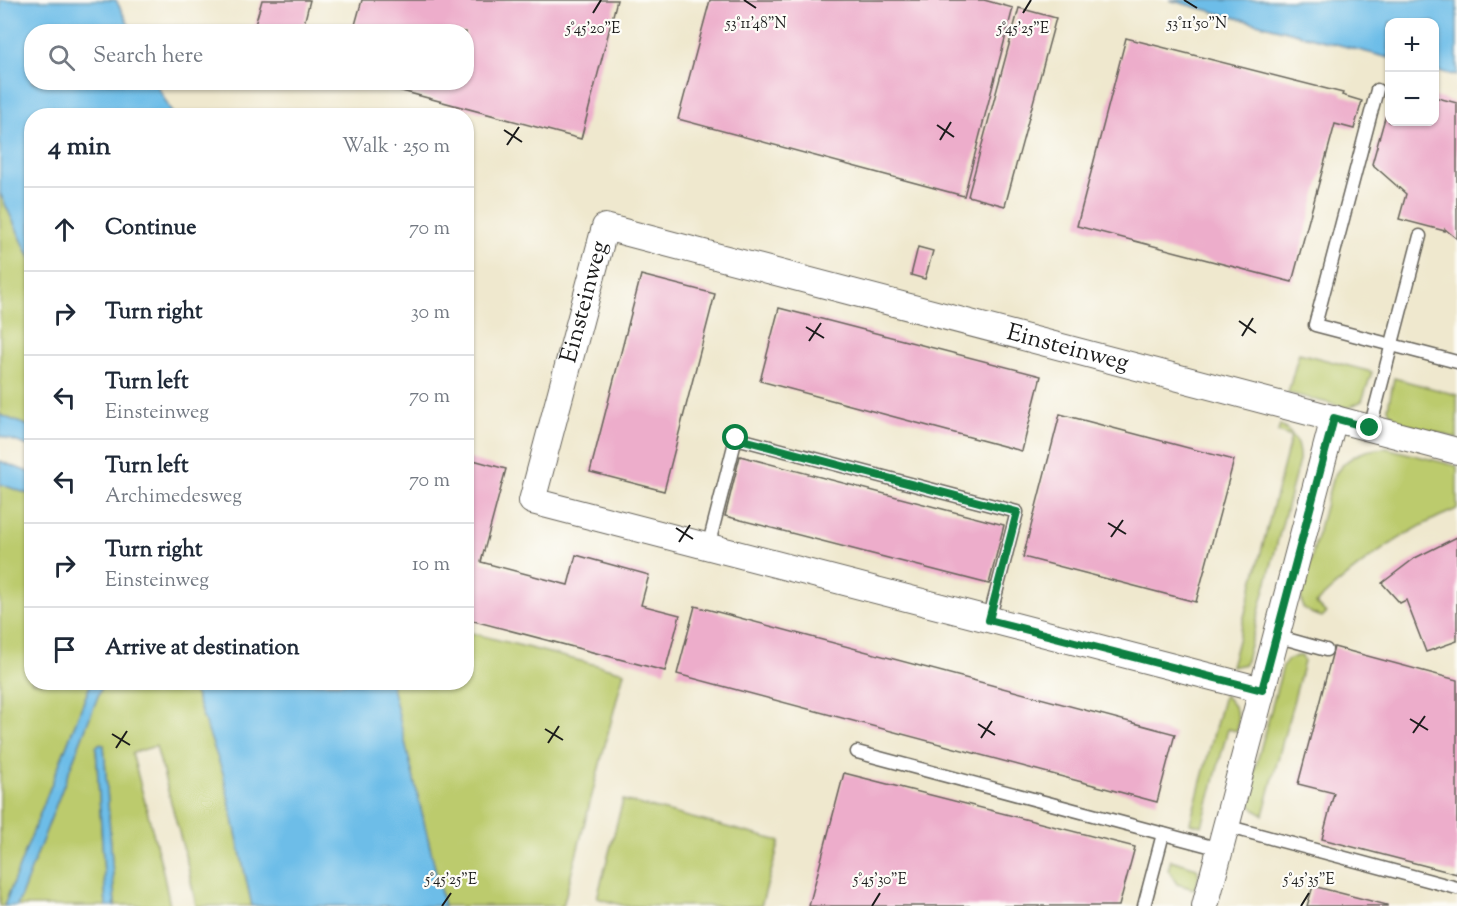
<!DOCTYPE html>
<html lang="en">
<head>
<meta charset="utf-8">
<style>
	:root { --surface:#fff; --page:#f2f2f3; --text:#1f2937; --muted:#747a83; --line:#e0e1e3 }
	body { margin:0; font-family:"Sorts Mill Goudy",serif; background:var(--page); color:var(--text) }
	.controls { position:absolute; right:18px; top:18px; display:grid; overflow:hidden; border-radius:12px; box-shadow:0 2px 4px #0004 }
	.controls button { width:54px; height:54px; display:grid; place-items:center; padding:0; border:0; border-bottom:2px solid var(--line); background:var(--surface); color:var(--text); font:30px sans-serif }
	.stop { position:absolute; width:18px; height:18px; margin:-14px; border:4px solid #0b8043; border-radius:50%; background:#fff }
	.stop.end { background:#0b8043; border-color:#fff; box-shadow:0 2px 6px #0008 }
	.list { margin:0; padding:0; list-style:none }
	h2 { display:flex; justify-content:space-between; align-items:center; height:78px; margin:0; padding:0 24px; font-size:26px }
	h2 small { font-size:20px; font-weight:400; color:var(--muted) }
	.list li { display:grid; grid-template-columns:39px 1fr auto; gap:18px; align-items:center; box-sizing:border-box; height:84px; padding:0 24px; border-top:2px solid var(--line) }
	.list b { display:block; font-size:22px; white-space:nowrap }
	.list p { margin:0; font-size:20px; white-space:nowrap; color:var(--muted) }
	.list em { font-size:20px; font-style:normal; color:var(--muted) }
	.icon { flex:none; width:33px; height:33px; fill:none; stroke:currentColor; stroke-width:2; stroke-linecap:round; stroke-linejoin:round }
	.map { position:relative; flex:none; width:1457px; height:906px; overflow:hidden }
	.search { position:absolute; background:var(--surface); box-shadow:0 2px 4px #0004; left:24px; top:24px; width:450px; height:66px; display:flex; align-items:center; gap:15px; box-sizing:border-box; padding:0 21px; border-radius:24px; color:var(--muted); font-size:22px }
	.panel { position:absolute; background:var(--surface); box-shadow:0 2px 4px #0004; left:24px; top:108px; width:450px; height:582px; border-radius:24px }
	.map>svg:first-child { display:block }
	.green { fill:#bccb6d; stroke:#6c7444; stroke-width:1.5 }
	.water { fill:#6dbde8; stroke:#446c82; stroke-width:1.5 }
	.building { fill:#edadcb }
	.lines { fill:none; stroke-linecap:round; stroke-linejoin:round }
	.lane-casing { stroke:#66635a; stroke-width:15 }
	.street-casing { stroke:#66635a; stroke-width:28 }
	.lane { stroke:#fff; stroke-width:12 }
	.street { stroke:#fff; stroke-width:26 }
	.route { stroke:#0b8043; stroke-width:8 }
	.ticks { fill:none; stroke:#1c1c1c; stroke-width:2 }
	.labels { text-anchor:middle; dominant-baseline:central; stroke-width:4.5; stroke-linejoin:round; paint-order:stroke }
	.street-label { font-size:24px; fill:#1c1c1c; stroke:#fdfcf7 }
	.ticks-label { font-size:15px; text-anchor:middle; fill:#1c1c1c; stroke:#fdfcf7; stroke-width:4.5; stroke-linejoin:round; paint-order:stroke }
</style>
</head>
<body>
<div class="map">
<svg width="1457" height="906" viewBox="0 0 1457 906">
	<rect width="100%" height="100%" fill="#fdfcf7"/>
	<filter id="ink" filterUnits="userSpaceOnUse"><feTurbulence type="fractalNoise" baseFrequency=".0167" numOctaves="2"/><feDisplacementMap in="SourceGraphic" scale="12" xChannelSelector="R" yChannelSelector="G"/><feConvolveMatrix kernelMatrix="1 2 1 2 8 2 1 2 1" color-interpolation-filters="sRGB"/></filter>
	<filter id="wash" filterUnits="userSpaceOnUse"><feTurbulence type="fractalNoise" baseFrequency=".008" numOctaves="4" result="noise"/><feDisplacementMap in="SourceGraphic" scale="24" xChannelSelector="R" yChannelSelector="G"/><feGaussianBlur stdDeviation="1.35" result="paint"/><feColorMatrix in="noise" values="0 0 0 0 0 0 0 0 0 0 0 0 0 0 0 0 0 1.4 0 .05"/><feComposite in="paint" operator="in"/></filter>
	<g filter="url(#wash)">
		<rect width="100%" height="100%" fill="#efe8ce"/>
		<g class="green">
			<path d="M0 193 31 260V427L0 415Z"/>
			<path d="M1299 353 1372 372 1362 401 1348 408 1288 393Z"/>
			<path d="M1394 378 1457 395V438L1402 423 1390 413 1388 408Z"/>
			<path d="M1280 425C1294 434 1300 444 1299 461L1245 664 1231 667 1291 437 1278 432Z"/>
			<path d="M1386 448 1457 466V509C1404 530 1358 564 1316 603L1326 613 1322 617 1313 614 1303 608 1301 597 1332 480C1343 458 1363 449 1386 448Z"/>
			<path d="M0 484 31 495 32 682 91 683 4 906H0Z"/>
			<path d="M467 632 624 672 563 906H444L391 683 466 682Z"/>
			<path d="M1297 656H1302L1304 662 1263 815C1254 810 1248 806 1248 795L1283 666 1287 660Z"/>
			<path d="M103 683H191L223 773 252 906H196L187 862 156 746 132 753 162 867 170 906 115 905 104 745 99 744 96 748 106 906H17Z"/>
			<path d="M1224 695C1235 705 1241 715 1237 731L1228 729 1202 826 1190 823Z"/>
			<path d="M623 800 780 841 761 906H625L597 898Z"/>
			<path d="M1171 860 1197 868 1199 876 1195 889 1177 884 1168 870Z"/>
		</g>
		<g class="water">
			<path d="M0 0H116L132 31 32 32V82L156 83 173 115 32 116 31 260 0 193Z"/>
			<path d="M1169 0H1457V76L1435 70 1434 22H1390L1389 58Z"/>
			<path d="M0 415 31 427V447L0 436Z"/>
			<path d="M0 461 31 473V495L0 484Z"/>
			<path d="M91 683H103L17 906H4Z"/>
			<path d="M191 683H391L444 906H252L223 773Z"/>
			<path d="M99 744 104 745 115 906H106L96 747Z"/>
		</g>
		<g id="blocks">
			<g class="building">
				<path d="M262 0H310L302 32H253Z"/>
				<path d="M362 0H617L581 139 372 83 466 82V32H353Z"/>
				<path d="M710 0H984L1013 8 964 196 678 119Z"/>
				<path d="M1019 8 1056 18 1005 206 968 196Z"/>
				<path d="M1126 38 1343 93 1342 95 1362 101 1354 129 1335 124 1292 282 1077 226Z"/>
				<path d="M1434 97 1457 103V239L1445 229V231L1399 219 1406 194 1372 164 1388 107H1389V122H1434Z"/>
				<path d="M918 247 933 251 925 279 911 275Z"/>
				<path d="M641 275 715 294 664 491 590 472Z"/>
				<path d="M779 308 1041 376 1022 451 760 381Z"/>
				<path d="M1060 414 1234 460 1196 602 1023 557Z"/>
				<path d="M740 456 1004 525 989 584 725 516Z"/>
				<path d="M466 458 506 469 481 562 568 585 576 555 649 575 641 605 680 615 665 671 466 619Z"/>
				<path d="M1457 537V641L1426 652 1406 600 1400 603 1382 583 1415 558Z"/>
				<path d="M695 606 1175 734 1157 802 677 674Z"/>
				<path d="M1334 647 1457 680V874L1322 839 1334 793 1298 784Z"/>
				<path d="M844 773 1135 847 1119 906H809Z"/>
				<path d="M1313 886 1387 905V906H1307Z"/>
			</g>
		</g>
	</g>
	<g filter="url(#ink)">
		<use href="#blocks" fill-opacity="0" stroke="#66635a" stroke-width="1.5"/>
		<g class="lines">
			<g class="lane-casing">
				<g id="lane">
					<path d="M1377 90 1315 325 1457 362"/>
					<path d="M1370 428 1420 236"/>
					<path d="M708 547 736 438 1017 512 989 620"/>
					<path d="M1276 636 1326 650"/>
					<path d="M857 752 1220 849"/>
					<path d="M1226 826 1457 888"/>
					<path d="M1144 906 1163 834"/>
				</g>
			</g>
			<g class="street-casing">
				<g id="street">
					<path id="s1" d="M1262 690 532 501 605 227 1457 451"/>
					<path d="M1205 906 1334 418"/>
				</g>
			</g>
			<use href="#lane" class="lane"/>
			<use href="#street" class="street"/>
		</g>
	</g>
	<g class="lines" filter="url(#ink)">
		<path class="route" d="M736 438 1017 512 989 620 1262 690 1334 418 1370 428"/>
	</g>
	<path class="ticks" d="M744 0 756 8M1184 0 1197 8M593 13 601 0M1023 13 1031 0M937 125 954 137M504 130 522 142M940 140 951 122M507 145 519 127M1239 321 1256 333M806 327 824 338M1242 336 1253 318M809 341 821 323M1108 523 1126 534M676 528 693 539M1111 537 1123 520M679 542 690 525M1410 719 1428 730M978 724 995 735M545 729 563 740M1413 733 1425 716M112 734 130 745M981 738 992 721M548 743 559 726M116 748 127 731M442 906 451 893M872 906 880 893M1301 906 1309 893"/>
	<g class="labels">
		<g class="street-label">
			<text stroke="none"><textPath href="#s1" startOffset="960">Einsteinweg</textPath></text>
			<text stroke="none"><textPath href="#s1" startOffset="1516">Einsteinweg</textPath></text>
		</g>
	</g>
	<g class="ticks-label">
		<text x="756" y="28">53°11'48"N</text>
		<text x="1197" y="28">53°11'50"N</text>
		<text x="593" y="33">5°45'20"E</text>
		<text x="1023" y="33">5°45'25"E</text>
		<text x="451" y="884">5°45'25"E</text>
		<text x="880" y="884">5°45'30"E</text>
		<text x="1309" y="884">5°45'35"E</text>
	</g>
</svg>
<div class="controls">
<button>+</button>
<button>−</button>
</div>
<div class="stop" style="left:736px;top:438px"></div>
<div class="stop end" style="left:1370px;top:428px"></div>
<div class="search"><svg class="icon" aria-label="search" viewBox="0 0 24 24"><circle cx="10" cy="10" r="6"/><path d="M15 15l6 6"/></svg>Search here</div>
<section class="panel">
<h2>4 min<small>Walk · 250 m</small></h2>
<ul class="list">
<li><svg class="icon" aria-label="ahead" viewBox="0 0 24 24"><path d="M12 20V5M6 11l6-6 6 6"/></svg><div><b>Continue</b></div><em>70 m</em></li>
<li><svg class="icon" aria-label="right" viewBox="0 0 24 24"><path d="M7 20v-9h11M14 6l5 5-5 5"/></svg><div><b>Turn right</b></div><em>30 m</em></li>
<li><svg class="icon" aria-label="left" viewBox="0 0 24 24"><path d="M17 20v-9H6M10 6l-5 5 5 5"/></svg><div><b>Turn left</b><p>Einsteinweg</p></div><em>70 m</em></li>
<li><svg class="icon" aria-label="left" viewBox="0 0 24 24"><path d="M17 20v-9H6M10 6l-5 5 5 5"/></svg><div><b>Turn left</b><p>Archimedesweg</p></div><em>70 m</em></li>
<li><svg class="icon" aria-label="right" viewBox="0 0 24 24"><path d="M7 20v-9h11M14 6l5 5-5 5"/></svg><div><b>Turn right</b><p>Einsteinweg</p></div><em>10 m</em></li>
<li><svg class="icon" aria-label="arrive" viewBox="0 0 24 24"><path d="M6 21V4h12l-3 4 3 4H6"/></svg><div><b>Arrive at destination</b></div></li>
</ul>
</section>
</div>
</body>
</html>
